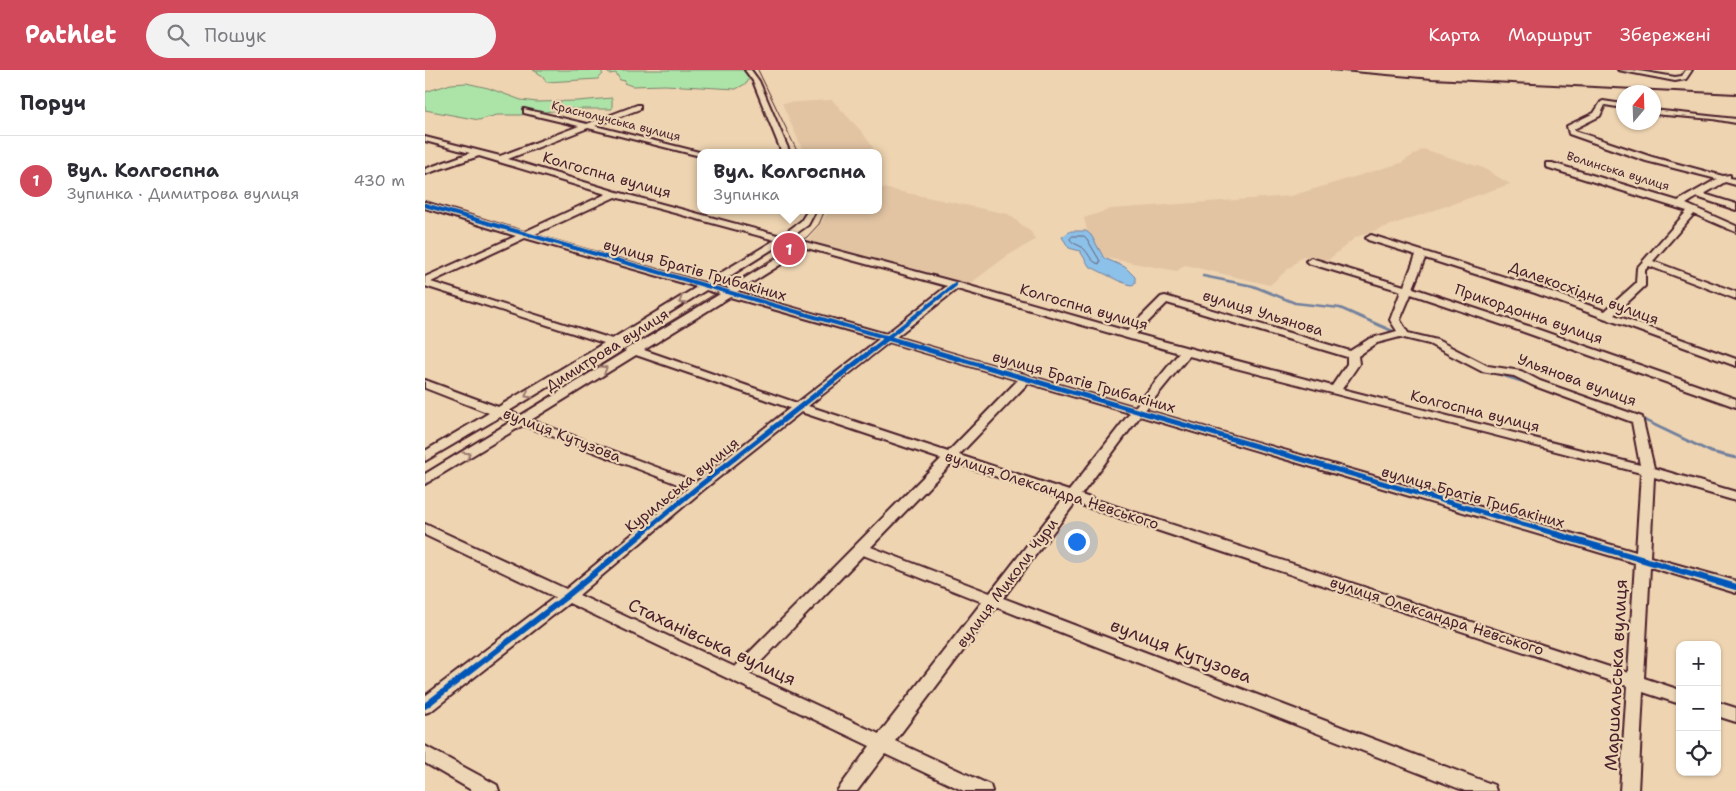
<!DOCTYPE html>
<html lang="uk">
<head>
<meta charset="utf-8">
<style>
	:root { --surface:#fff; --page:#f2f2f3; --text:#2b2b33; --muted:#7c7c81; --line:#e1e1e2; --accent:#d1495b }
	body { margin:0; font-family:"Shantell Sans",sans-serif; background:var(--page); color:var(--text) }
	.controls { position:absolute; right:15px; bottom:15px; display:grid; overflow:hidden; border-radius:10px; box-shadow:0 1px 4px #0004 }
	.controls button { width:45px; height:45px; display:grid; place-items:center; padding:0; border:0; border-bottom:1px solid var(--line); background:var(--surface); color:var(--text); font:25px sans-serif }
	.compass { position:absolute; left:1191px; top:15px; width:45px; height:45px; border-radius:50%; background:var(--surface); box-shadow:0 1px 4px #0004; rotate:19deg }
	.you { position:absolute; left:651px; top:471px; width:18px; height:18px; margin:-12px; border:4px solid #fff; border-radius:50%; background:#1a73e8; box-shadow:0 0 0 8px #1a73e833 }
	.badge { display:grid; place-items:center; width:32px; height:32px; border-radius:50%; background:var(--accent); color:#fff; font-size:16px; font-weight:700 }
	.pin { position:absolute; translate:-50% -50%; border:2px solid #fff; box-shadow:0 1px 5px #0006 }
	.popup { position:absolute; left:272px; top:79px; width:185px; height:65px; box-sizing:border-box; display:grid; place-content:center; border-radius:10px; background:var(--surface); filter:drop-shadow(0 1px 4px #0005); font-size:16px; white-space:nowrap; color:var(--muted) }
	.popup b { font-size:19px; color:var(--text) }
	.popup::after { content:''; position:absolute; left:50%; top:100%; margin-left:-10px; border:10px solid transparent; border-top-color:var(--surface) }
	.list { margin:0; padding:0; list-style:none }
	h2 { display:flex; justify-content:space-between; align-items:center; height:65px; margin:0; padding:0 20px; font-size:21px }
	h2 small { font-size:16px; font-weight:400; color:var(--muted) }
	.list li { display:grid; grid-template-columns:32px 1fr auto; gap:15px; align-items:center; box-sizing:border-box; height:90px; padding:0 20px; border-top:1px solid var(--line) }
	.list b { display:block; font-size:19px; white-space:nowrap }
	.list p { margin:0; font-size:16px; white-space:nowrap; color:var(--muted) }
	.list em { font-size:16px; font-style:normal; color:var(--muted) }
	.icon { flex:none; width:28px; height:28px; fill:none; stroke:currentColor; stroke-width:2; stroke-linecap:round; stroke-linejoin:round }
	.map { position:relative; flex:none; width:1311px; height:721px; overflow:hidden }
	header { display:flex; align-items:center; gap:30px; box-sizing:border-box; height:70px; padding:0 25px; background:var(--accent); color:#fff }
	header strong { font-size:24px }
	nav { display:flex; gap:28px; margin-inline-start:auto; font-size:18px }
	.search { width:350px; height:45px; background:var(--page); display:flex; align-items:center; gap:12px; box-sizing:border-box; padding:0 18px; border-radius:28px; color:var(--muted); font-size:19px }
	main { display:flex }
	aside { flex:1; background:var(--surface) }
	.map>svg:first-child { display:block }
	.built { fill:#e2c4a3 }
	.green { fill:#ace4a8; stroke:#7b826a }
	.water { fill:#8cc1e9; stroke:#72809d }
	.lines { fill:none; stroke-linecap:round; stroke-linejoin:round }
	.shore { stroke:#646077; stroke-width:1 }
	.stream-far1 { stroke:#72809d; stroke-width:2.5 }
	.stream { stroke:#72809d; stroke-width:3 }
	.minor-casing { stroke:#4a1f2b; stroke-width:4 }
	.minor { fill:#edd6b5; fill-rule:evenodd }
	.tram { stroke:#4a1f2b; stroke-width:1 }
	.rail { stroke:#4a1f2b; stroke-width:2 }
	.cycleway-far2-casing { stroke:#edd6b5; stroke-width:6 }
	.cycleway-far1-casing { stroke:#edd6b5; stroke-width:8 }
	.cycleway-casing { stroke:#edd6b5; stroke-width:9 }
	.cycleway-far2 { stroke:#0057b8; stroke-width:4 }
	.cycleway-far1 { stroke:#0057b8; stroke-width:5 }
	.cycleway { stroke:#0057b8; stroke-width:6 }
	.oneway { stroke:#9c7a70 }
	.labels { text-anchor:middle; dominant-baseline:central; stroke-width:4.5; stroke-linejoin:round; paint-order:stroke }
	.far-street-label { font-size:12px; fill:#4a1f2b; stroke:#edd6b5 }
	.street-label { font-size:15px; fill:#4a1f2b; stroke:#edd6b5 }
	.near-street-label { font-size:18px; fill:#4a1f2b; stroke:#edd6b5 }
</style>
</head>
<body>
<header>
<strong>Pathlet</strong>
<div class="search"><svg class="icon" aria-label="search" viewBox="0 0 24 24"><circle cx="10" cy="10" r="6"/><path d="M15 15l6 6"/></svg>Пошук</div>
<nav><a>Карта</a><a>Маршрут</a><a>Збережені</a></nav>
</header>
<main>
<aside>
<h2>Поруч<small></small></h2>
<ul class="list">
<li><span class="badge">1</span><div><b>Вул. Колгоспна</b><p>Зупинка · Димитрова вулиця</p></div><em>430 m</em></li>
</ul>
</aside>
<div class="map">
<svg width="1311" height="721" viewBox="0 0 1311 721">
	<rect width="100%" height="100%" fill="#eed4b1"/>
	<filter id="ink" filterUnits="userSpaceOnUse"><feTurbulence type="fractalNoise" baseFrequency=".02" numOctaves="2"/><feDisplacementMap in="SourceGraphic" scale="10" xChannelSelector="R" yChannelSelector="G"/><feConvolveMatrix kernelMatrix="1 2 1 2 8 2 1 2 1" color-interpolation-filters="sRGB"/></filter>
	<g filter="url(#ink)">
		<g class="built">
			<path d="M407 30 437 62 452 83H379L357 33Z"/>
			<path d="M998 79 1058 98 1085 114 931 167 903 190 878 186 845 215 760 195 752 201 681 188 664 168 659 148 686 139 866 126 976 93Z"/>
			<path d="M453 117 583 144 606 162 610 170 582 186 543 215 382 171 405 140H453Z"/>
		</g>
		<g class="green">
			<path d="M108 0H175L178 4 173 9 121 12 118 6Z"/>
			<path d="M180 0H318L324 8 322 13 311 19 240 15 207 16 199 13 201 11 195 10 191 3 184 4Z"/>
			<path d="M41 13 63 18 96 30 112 32 153 31 187 28V39H143L95 45H72L54 50 0 40V22L26 14Z"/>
		</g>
		<path class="water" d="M646 161H661L666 165 679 188 700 197 710 207V214L706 215 694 211 664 196 655 181 644 178 637 167Z"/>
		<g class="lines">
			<path class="shore" d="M648 166H659L662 169 675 191 674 194C665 191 665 185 659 179 654 174 648 175 645 169Z"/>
			<path class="stream-far1" d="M778 206 828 216 870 233 915 238 972 263"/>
			<g class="stream">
				<path d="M1067 302 1109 315"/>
				<path d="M1215 348 1286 382 1311 388"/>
			</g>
			<g class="minor-casing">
				<g id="minor">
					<path d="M320 0H326L334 11 365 83H357L328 11Z"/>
					<path d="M1193 0H1208L1250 7 1257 6 1261 0H1267L1261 9 1250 11Z"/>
					<path d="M1178 31 1198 34V38L1180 35 1175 46 1149 59 1150 61 1227 87 1298 106 1305 105V108L1311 109V115L1300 112 1279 124 1311 134V140L1272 127 1261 134 1311 156V162L1269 144 1228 191 1311 222V229L1224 196 1220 200V216L1189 245 1311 289V296L1110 223 1000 188 988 218 1103 256 1311 329V337L1096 261 986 224 975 250 983 263 1012 270 1063 296 1096 301 1115 311 1217 347 1229 398 1311 422V431L1229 407 1225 487 1311 511V523L1225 497 1219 608 1255 620V634L1218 622 1213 721H1195L1202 616 650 433 578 528 1069 715 1071 721H1040L571 537 470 671 565 715 567 721H539L460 684 432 721H412L445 676 144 533 6 641 0 643V626L130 527 0 465V454L141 519 263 418 98 355 0 414V404L87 351 75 347 0 391V381L64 343 0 318V310L73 337 179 273 0 216V207L91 166 0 138V132L99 162 181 124 54 86 0 104V99L45 83 0 71V67L75 86 154 56 99 43V39L162 54 212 35H215V39L170 56 278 83H275V86L163 58 83 89 192 122 356 166 376 151 383 140H391L383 155 365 168 534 213 702 261 736 227 740 226 925 281 944 269 972 261 965 250 976 221 883 193 881 191 886 188 889 189 979 216 991 185 943 170 941 168 946 165 1118 219 1180 241 1211 213 1212 198 1262 141 1121 97V93H1127L1253 131 1292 109 1221 91 1144 64 1142 56 1169 43 1176 32ZM190 127 350 170 279 213 108 165ZM100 168 272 217 187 269 6 212ZM359 172 373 176 302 219 289 216ZM382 178 522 216 461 264 312 222ZM532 219 754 283 710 337 471 267ZM281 220 295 224 209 276 197 272ZM305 227 454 269 372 333 219 280ZM742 233 922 287V294L907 316 711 264ZM975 267 1004 274 1056 301 1089 306 1107 315 1207 352 1215 395 917 319 934 294 933 286 952 273ZM464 272 593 310 523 382 383 336ZM189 277 201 281 95 346 84 341ZM211 285 365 338 271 412 106 350ZM764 286 1216 403 1211 482 720 340ZM603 313 705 343 644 421 534 385ZM376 342 516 389 310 597 154 525 278 420ZM715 346 1210 493 1203 603 656 425ZM528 392 638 429 565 523 446 477ZM438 485 557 532 454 664 324 604Z"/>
					<path d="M1228 40 1311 49V53L1288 49 1228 44Z"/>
					<path d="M1292 632 1311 638V652L1292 646Z"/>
					<path d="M0 676 72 715 74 721H48L0 693Z"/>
				</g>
			</g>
			<use href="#minor" class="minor"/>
			<g class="tram">
				<path d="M333 0 373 83"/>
				<path d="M0 403 382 167 394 154 400 140"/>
			</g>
			<path class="rail" d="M906 0 1007 9 1311 24"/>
			<g class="cycleway-far2-casing">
				<g id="cycleway-far2">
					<path d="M0 135 463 268"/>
					<path d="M462 268 530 215"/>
				</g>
			</g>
			<g class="cycleway-far1-casing">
				<g id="cycleway-far1">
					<path d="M459 267 1135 465"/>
					<path d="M215 465 273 417 464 267"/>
				</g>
			</g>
			<g class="cycleway-casing">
				<g id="cycleway">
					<path d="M1130 464 1311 517"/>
					<path d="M0 636 142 526 217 464"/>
				</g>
			</g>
			<use href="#cycleway-far2" class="cycleway-far2"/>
			<use href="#cycleway-far1" class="cycleway-far1"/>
			<use href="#cycleway" class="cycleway"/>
		</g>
		<defs><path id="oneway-chevron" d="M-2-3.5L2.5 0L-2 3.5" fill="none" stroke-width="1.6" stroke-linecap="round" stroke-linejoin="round" transform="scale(1.25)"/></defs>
		<g class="oneway">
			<use href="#oneway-chevron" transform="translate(257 231) rotate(148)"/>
			<use href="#oneway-chevron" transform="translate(179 299) rotate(-32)"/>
			<use href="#oneway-chevron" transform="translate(103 325) rotate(149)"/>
			<use href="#oneway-chevron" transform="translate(42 385) rotate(-32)"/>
		</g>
	</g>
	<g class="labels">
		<g class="far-street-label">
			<text transform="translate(191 51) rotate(14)">Краснолучська вулиця</text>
			<text transform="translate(1193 101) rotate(17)">Волинська вулиця</text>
		</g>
		<g class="street-label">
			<text transform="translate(182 105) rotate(16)">Колгоспна вулиця</text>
			<text transform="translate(270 200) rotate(16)">вулиця Братів Грибакіних</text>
			<text transform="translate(1159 223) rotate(20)">Далекосхідна вулиця</text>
			<text transform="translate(659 237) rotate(16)">Колгоспна вулиця</text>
			<text transform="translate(838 243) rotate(17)">вулиця Ульянова</text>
			<text transform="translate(1104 244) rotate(19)">Прикордонна вулиця</text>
			<text transform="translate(182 280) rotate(-32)">Димитрова вулиця</text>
			<text transform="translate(1152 310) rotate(20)">Ульянова вулиця</text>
			<text transform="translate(659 312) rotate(16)">вулиця Братів Грибакіних</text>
			<text transform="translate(1050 341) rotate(14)">Колгоспна вулиця</text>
			<text transform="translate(137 365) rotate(21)">вулиця Кутузова</text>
			<text transform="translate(257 415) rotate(-39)">Курильська вулиця</text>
			<text transform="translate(627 420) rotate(18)">вулиця Олександра Невського</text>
			<text transform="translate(1048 427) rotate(16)">вулиця Братів Грибакіних</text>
			<text transform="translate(582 513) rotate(-53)">вулиця Миколи Чури</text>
			<text transform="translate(1012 546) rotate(18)">вулиця Олександра Невського</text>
		</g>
		<g class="near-street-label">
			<text transform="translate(287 572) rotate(25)">Стаханівська вулиця</text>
			<text transform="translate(756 581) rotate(21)">вулиця Кутузова</text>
			<text transform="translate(1191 605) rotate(-87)">Маршальська вулиця</text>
		</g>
	</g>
</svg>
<div class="controls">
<button>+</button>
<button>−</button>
<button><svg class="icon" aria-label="locate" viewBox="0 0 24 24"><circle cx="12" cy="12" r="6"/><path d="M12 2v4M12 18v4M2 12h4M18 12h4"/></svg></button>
</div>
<svg class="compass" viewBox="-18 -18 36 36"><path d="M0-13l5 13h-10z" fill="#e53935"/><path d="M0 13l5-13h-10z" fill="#7c7c81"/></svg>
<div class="you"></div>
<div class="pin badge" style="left:364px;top:179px">1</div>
<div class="popup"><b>Вул. Колгоспна</b>Зупинка</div>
</div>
</main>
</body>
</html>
